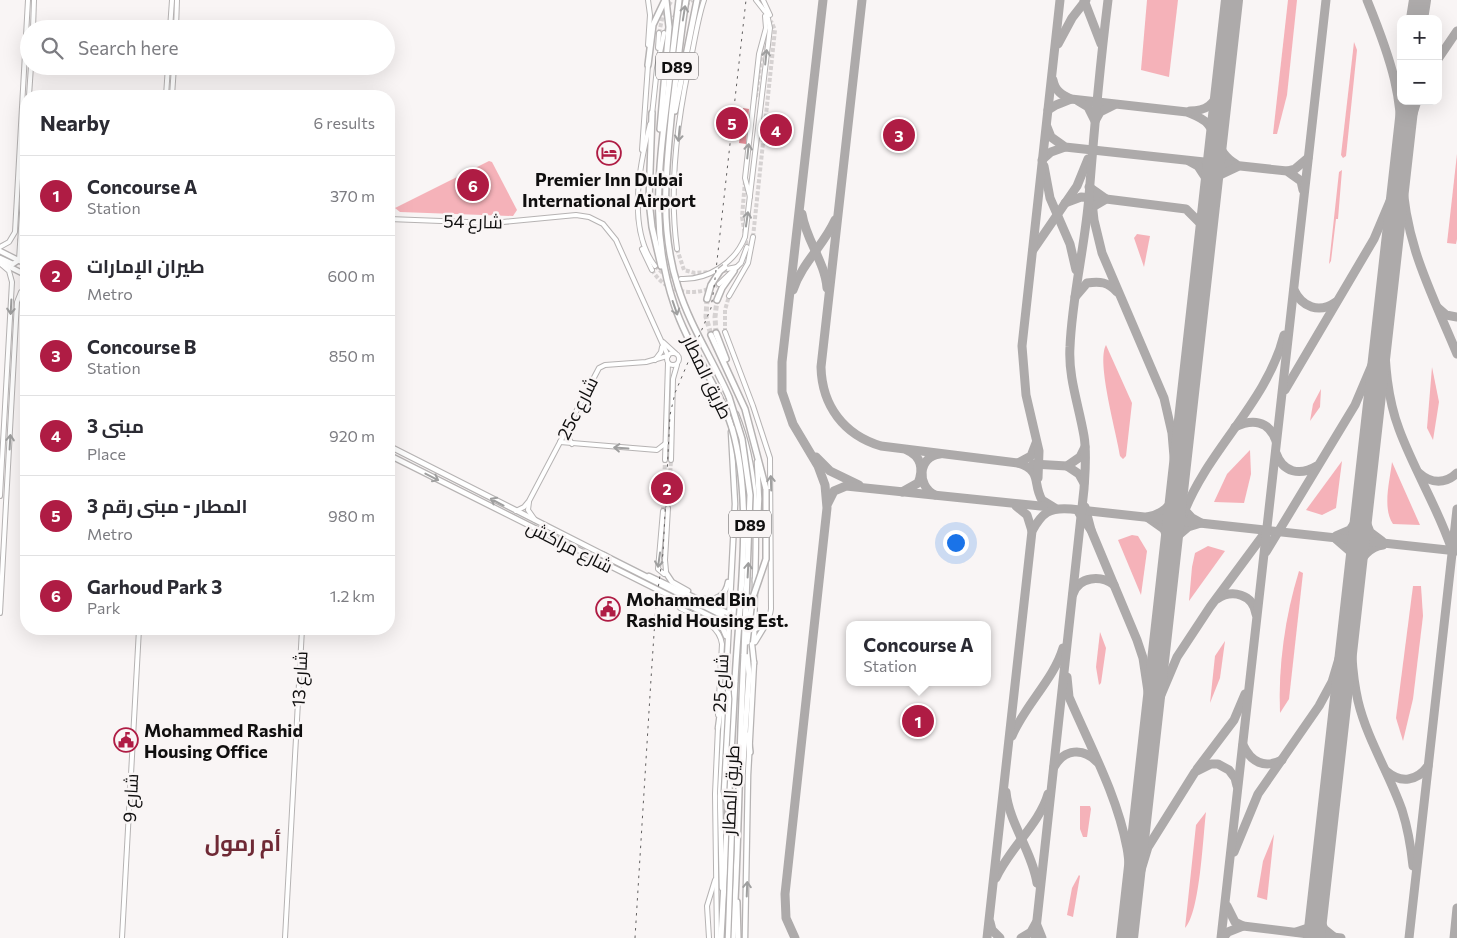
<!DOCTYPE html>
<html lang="en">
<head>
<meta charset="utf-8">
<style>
	:root { --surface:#fff; --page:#f7f7f7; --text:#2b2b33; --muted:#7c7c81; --line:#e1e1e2; --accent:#af1c44 }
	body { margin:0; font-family:Commissioner,Cairo,sans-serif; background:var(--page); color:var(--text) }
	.controls { position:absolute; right:15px; top:15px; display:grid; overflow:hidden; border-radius:10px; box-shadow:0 5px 20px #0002 }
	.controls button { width:45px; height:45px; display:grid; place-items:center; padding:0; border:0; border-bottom:1px solid var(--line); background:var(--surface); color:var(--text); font:25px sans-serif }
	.you { position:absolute; left:955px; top:542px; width:18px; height:18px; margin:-12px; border:4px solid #fff; border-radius:50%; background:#1a73e8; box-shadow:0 0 0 8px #1a73e833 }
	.badge { display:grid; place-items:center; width:32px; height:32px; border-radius:50%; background:var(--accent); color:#fff; font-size:16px; font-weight:700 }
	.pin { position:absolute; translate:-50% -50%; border:2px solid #fff; box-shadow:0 1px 5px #0006 }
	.popup { position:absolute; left:846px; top:621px; width:145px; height:65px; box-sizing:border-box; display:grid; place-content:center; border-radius:10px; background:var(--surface); filter:drop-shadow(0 1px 4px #0005); font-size:16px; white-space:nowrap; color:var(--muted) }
	.popup b { font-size:19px; color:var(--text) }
	.popup::after { content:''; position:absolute; left:50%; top:100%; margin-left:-10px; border:10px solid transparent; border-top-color:var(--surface) }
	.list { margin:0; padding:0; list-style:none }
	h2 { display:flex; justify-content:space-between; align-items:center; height:65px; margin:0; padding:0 20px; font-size:21px }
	h2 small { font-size:16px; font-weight:400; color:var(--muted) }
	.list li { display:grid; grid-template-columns:32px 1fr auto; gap:15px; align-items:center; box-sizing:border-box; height:80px; padding:0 20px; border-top:1px solid var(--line) }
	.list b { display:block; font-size:19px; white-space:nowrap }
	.list p { margin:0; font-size:16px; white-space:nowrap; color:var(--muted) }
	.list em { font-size:16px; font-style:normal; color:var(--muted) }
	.icon { flex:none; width:28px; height:28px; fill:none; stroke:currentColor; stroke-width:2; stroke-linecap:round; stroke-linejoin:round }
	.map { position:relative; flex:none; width:1457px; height:938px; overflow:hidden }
	.search { position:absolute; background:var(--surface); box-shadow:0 5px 20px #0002; left:20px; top:20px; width:375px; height:55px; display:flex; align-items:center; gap:12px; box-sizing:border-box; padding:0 18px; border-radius:28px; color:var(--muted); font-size:19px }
	.panel { position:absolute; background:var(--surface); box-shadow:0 5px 20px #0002; left:20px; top:90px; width:375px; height:545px; border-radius:20px }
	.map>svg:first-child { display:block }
	.green { fill:#f5b2b9 }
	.water { fill:#df8b95 }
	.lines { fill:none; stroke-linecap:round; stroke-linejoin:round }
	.taxiway { stroke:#adaaaa; stroke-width:9 }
	.runway { stroke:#adaaaa; stroke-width:22 }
	.tertiary-tunnel { stroke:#d6d2d2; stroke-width:4; stroke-dasharray:4 2; stroke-linecap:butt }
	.secondary-tunnel { stroke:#d6d2d2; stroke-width:4; stroke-dasharray:4 2; stroke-linecap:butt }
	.trunk-tunnel { stroke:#d6d2d2; stroke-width:5; stroke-dasharray:5 2.5; stroke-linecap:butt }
	.tertiary-casing { stroke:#b6b3b3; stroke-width:6 }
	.secondary-casing { stroke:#b6b3b3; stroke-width:6 }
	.primary-casing { stroke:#b6b3b3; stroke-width:7 }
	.trunk-casing { stroke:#b6b3b3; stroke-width:8 }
	.tertiary { stroke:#fff; stroke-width:4 }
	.secondary { stroke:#fff; stroke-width:4 }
	.primary { stroke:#fff; stroke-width:4.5 }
	.trunk { stroke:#fff; stroke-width:5 }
	.rail { stroke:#615f5f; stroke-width:1; stroke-dasharray:2.5 5; stroke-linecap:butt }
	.primary-bridge-casing { stroke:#b6b3b3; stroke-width:7; stroke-linecap:butt }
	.trunk-bridge-casing { stroke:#b6b3b3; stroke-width:8; stroke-linecap:butt }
	.primary-bridge { stroke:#fff; stroke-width:4.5 }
	.trunk-bridge { stroke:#fff; stroke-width:5 }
	.oneway { stroke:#9f9f9f }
	.labels { text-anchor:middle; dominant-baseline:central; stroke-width:5; stroke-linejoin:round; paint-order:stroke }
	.shield { fill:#f9f5f5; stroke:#565454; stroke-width:1 }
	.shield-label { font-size:16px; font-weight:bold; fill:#100f0f }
	.poi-label { font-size:18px; font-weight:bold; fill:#100f0f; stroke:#f9f5f5; text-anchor:start }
	.street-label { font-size:18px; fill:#100f0f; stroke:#f9f5f5 }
	.district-label { font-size:22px; font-weight:bold; fill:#6f2935; stroke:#f9f5f5 }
</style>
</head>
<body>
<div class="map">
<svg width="1457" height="938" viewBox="0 0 1457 938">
	<rect width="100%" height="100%" fill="#f9f5f5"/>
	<g class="green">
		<path d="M1147 0H1178L1169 77 1141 70Z"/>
		<path d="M1288 0H1297L1287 95 1277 134H1273Z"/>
		<path d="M1354 42 1357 50 1346 156 1343 158 1341 155Z"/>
		<path d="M1457 154V239L1456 244 1447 243Z"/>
		<path d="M489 161 492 162 517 210 513 216 400 212 395 208Z"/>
		<path d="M1342 170 1338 219H1336L1331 261 1329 264 1339 172Z"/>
		<path d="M1137 234 1150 236 1144 267 1134 238Z"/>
		<path d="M1106 345 1132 403 1126 456 1123 459 1120 456C1117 434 1096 362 1106 345Z"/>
		<path d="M1432 367 1439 402 1433 440 1427 428Z"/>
		<path d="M1321 389 1320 407 1310 421 1313 404Z"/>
		<path d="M1250 450 1251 474 1244 503 1214 502 1227 474Z"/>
		<path d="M1342 461 1336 508 1322 515 1306 510Z"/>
		<path d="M1392 462 1420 525 1393 524C1382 508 1390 480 1392 462Z"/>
		<path d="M1132 535 1138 536 1147 551 1141 595 1118 540Z"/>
		<path d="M1208 546 1225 551 1189 601 1192 567 1195 553Z"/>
		<path d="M1299 571 1303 573 1289 699 1280 713C1278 667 1285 616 1299 571Z"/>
		<path d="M1413 586H1421L1423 616 1413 699 1403 741 1396 718Z"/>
		<path d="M1100 632 1106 648 1101 683 1099 685 1096 667Z"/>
		<path d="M1225 641 1220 678 1210 703 1215 656Z"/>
		<path d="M1080 806H1090L1091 809 1087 837H1083L1080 829Z"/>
		<path d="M1206 812C1203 836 1200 913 1185 928L1196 825Z"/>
		<path d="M1274 834 1267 900 1257 897 1263 861Z"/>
		<path d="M1079 875 1080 876 1073 917 1067 915 1072 888Z"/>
	</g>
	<path class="water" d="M743 108 749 109 746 144 739 143Z"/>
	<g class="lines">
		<g class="taxiway">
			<path d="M862 0 821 367C822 406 844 435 881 446L1018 463C1043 471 1032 483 1042 500L1055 508"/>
			<path d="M1084 0 1101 44"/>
			<path d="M1367 0C1391 59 1405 99 1401 164L1407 133 1417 101"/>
			<path d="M1058 44 1072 18 1086 0"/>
			<path d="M1438 59 1457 31"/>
			<path d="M1053 80C1055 91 1062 95 1071 99L1187 112C1194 115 1203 118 1208 124 1221 140 1216 152 1236 164"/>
			<path d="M1078 101 1088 107 1095 121 1100 112 1114 105"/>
			<path d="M1048 110 1056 105 1071 99"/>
			<path d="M1190 111C1207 111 1213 104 1222 90"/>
			<path d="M1047 127 1051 137 1065 147 1287 171 1301 181 1303 190"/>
			<path d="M1042 160 1051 152 1065 147"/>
			<path d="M1189 161 1198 166 1211 186 1220 175 1237 167"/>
			<path d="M1044 166 1050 198 1070 244 1076 270"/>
			<path d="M1287 171 1295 169 1308 158"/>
			<path d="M1402 174C1405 245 1431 291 1457 354"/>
			<path d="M1092 202 1094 220 1102 253 1164 398 1172 433 1177 492 1180 505 1192 518 1201 523 1188 527 1174 539"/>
			<path d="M1065 203 1081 197 1106 199 1089 187"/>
			<path d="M1089 209 1106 199 1186 209 1201 224 1204 246"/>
			<path d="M802 214C806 240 825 262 827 288"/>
			<path d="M1033 250 1077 186 1088 159"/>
			<path d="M793 290C802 263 824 245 835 220"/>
			<path d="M1294 290C1302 307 1319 314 1336 302"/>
			<path d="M1075 297 1087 283C1100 281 1108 282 1117 292"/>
			<path d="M1438 308 1446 315 1457 317"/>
			<path d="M1384 330C1385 364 1387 397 1399 429 1414 470 1438 508 1452 550"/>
			<path d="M1285 390 1374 239 1393 194 1401 164"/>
			<path d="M1235 427C1252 419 1269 420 1276 441"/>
			<path d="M1276 453C1283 473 1300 476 1317 466"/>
			<path d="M816 457 830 471 859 485"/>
			<path d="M1018 463 1031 456 1036 443"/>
			<path d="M1033 464 1067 466 1080 457 1085 447"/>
			<path d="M1067 466 1079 474 1084 483"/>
			<path d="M1419 473C1431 484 1446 484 1457 473"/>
			<path d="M1038 478 1039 451 1026 395 1022 346 1060 0"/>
			<path d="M902 492 918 483C924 469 921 456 907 450"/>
			<path d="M935 495C916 486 918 456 940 454"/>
			<path d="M828 503 834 491 846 486 1050 507"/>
			<path d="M1016 506 1027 515 1032 531"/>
			<path d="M1362 512 1370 532 1382 541"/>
			<path d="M1079 513 1091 530 1085 507"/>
			<path d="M1183 515C1207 450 1267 403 1284 335"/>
			<path d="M1091 530 1137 640 1143 658 1152 718"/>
			<path d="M1336 536 1350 530 1362 512"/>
			<path d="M1336 539 1351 552 1356 569C1362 557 1369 547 1383 545"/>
			<path d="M1171 547 1164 529 1147 517C1163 514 1170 507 1177 492"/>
			<path d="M1266 552 1355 405 1372 365 1384 317"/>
			<path d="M1169 562 1176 534"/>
			<path d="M1073 594C1079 576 1101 575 1114 585"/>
			<path d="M1217 599C1232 589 1253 594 1256 614"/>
			<path d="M1351 610C1351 641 1351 670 1358 701 1367 739 1389 773 1402 810 1408 829 1411 847 1413 866"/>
			<path d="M1067 677 1069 697C1090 746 1117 795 1127 848 1131 869 1130 891 1130 913"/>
			<path d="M1012 736C1025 705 1054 679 1063 648"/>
			<path d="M1150 737 1158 702 1177 657 1210 607 1267 530"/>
			<path d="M1243 745C1251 762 1264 769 1282 760"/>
			<path d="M1054 767C1064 749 1083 747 1097 762"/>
			<path d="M1197 769 1234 720 1245 694"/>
			<path d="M1386 771C1401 784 1417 781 1428 766"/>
			<path d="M1006 792C1009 823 1032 851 1037 883"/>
			<path d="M1234 852 1258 794 1319 706 1332 682 1347 632"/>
			<path d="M996 878C1009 849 1040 823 1048 794"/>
			<path d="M1134 893 1148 847 1195 772 1211 764H1218L1229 770 1235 778 1237 786"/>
			<path d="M1227 906 1235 922 1243 926"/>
			<path d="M990 922 992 930 1000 938"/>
			<path d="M1296 932 1308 928 1317 913 1324 929 1334 937"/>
			<path d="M795 938 786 918 785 894 827 508 825 485 818 466 793 424 782 392V362L823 0"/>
			<path d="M987 938 1032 531C1042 513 1049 507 1071 509L1457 551"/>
			<path d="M1021 938 1031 932 1036 923 1042 938"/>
			<path d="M1035 938 1084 489C1085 472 1087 454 1084 436 1079 406 1068 377 1070 347 1072 296 1085 247 1089 196 1094 131 1100 65 1108 0"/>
			<path d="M1124 938 1128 931 1129 938"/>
			<path d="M1221 938 1326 0"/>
			<path d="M1223 938 1228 932 1243 926 1341 938"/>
			<path d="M1409 938 1457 509"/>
			<path d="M1454 938 1457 908"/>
		</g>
		<g class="runway">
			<path d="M1417 19 1420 0"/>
			<path d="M1127 938 1232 0"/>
			<path d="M1314 938 1408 101"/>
		</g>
		<g class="tertiary-tunnel">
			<path d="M668 508 671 460"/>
			<path d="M663 511 665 460"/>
		</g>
		<g class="secondary-tunnel">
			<path d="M659 33 663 15 672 0"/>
			<path d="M664 33 677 12 692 0"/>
			<path d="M756 97 763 44"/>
			<path d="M745 181 742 217 747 247"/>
			<path d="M753 237 775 30 771 21"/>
			<path d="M677 249 684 270 695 273 712 272"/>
			<path d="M655 266 664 274 681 279"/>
			<path d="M652 270C666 294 696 298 719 284"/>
			<path d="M725 332V310L729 296"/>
		</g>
		<g class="trunk-tunnel">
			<path d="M707 299 706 317 711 335"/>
			<path d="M716 333 715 317 717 300"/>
			<path d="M722 615 737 627 744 639"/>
		</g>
		<g class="tertiary-casing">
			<g id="tertiary">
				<path d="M33 29 34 0"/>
				<path d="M170 29 172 0"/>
				<path d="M176 29 177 0"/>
				<path d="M29 96 31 66"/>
				<path d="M166 96 168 66"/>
				<path d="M172 96 174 66"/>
				<path d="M389 219 493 223 576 215 589 217 603 224 616 240 668 356"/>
				<path d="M0 247 9 242 15 232 28 0"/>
				<path d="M19 260 26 150"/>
				<path d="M663 342 675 353"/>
				<circle cx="673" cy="359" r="6"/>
				<path d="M655 360 661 352 662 347"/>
				<path d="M565 432 572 444"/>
				<path d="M560 442 657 450 666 443"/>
				<path d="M665 460 668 363"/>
				<path d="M671 460 673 379 677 365"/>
				<path d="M0 496 12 282 9 271 2 265"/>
				<path d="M529 502 528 510 535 520"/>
				<path d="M516 511 524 507 529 501 599 368 605 365 646 362 667 356"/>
				<path d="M663 511 658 569 664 574 666 571 665 560 668 508"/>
				<path d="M678 600 680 608C696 617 719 623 722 644L718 715"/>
				<path d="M0 613 17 302 21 292 26 288"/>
				<path d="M122 938 139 629"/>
				<path d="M285 938 302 629"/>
				<path d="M709 938 707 906 715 880"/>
				<path d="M717 938 715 794 718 727"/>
			</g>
		</g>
		<g class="secondary-casing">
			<g id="secondary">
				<path d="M648 0 650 15 648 45"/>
				<path d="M763 0 770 15"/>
				<path d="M658 48 659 33"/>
				<path d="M652 115 657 68 664 33"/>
				<path d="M650 124C639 167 627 229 655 266"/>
				<path d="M642 150 648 65"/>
				<path d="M750 197 745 178 759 54 766 28 765 16"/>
				<path d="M642 249 652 270"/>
				<path d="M677 249C668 183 678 113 693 48 696 32 699 15 704 0"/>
				<path d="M722 270 737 267"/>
				<path d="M681 279C708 280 735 263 745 237L770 28 767 14 756 0"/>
				<path d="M719 284 741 263 747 247"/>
				<path d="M729 296 748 263 753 237"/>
				<path d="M725 332 753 406 770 458 771 609C770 619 764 627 755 629"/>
			</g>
		</g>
		<g class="primary-casing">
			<g id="primary">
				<path d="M21 240 26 253"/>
				<path d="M0 251 26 264"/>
				<path d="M0 258 13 264 19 260"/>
				<path d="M0 262 26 275"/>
				<path d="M736 414C758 468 757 523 755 581"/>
				<path d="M389 446 606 556"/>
				<path d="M389 455 714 618 739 627 755 629"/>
				<path d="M757 462 759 499 758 519"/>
				<path d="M666 573 672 582 688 591"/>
				<path d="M649 576 740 619 751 635 754 663"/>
				<path d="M703 599C716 602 726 595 728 582"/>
				<path d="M732 601 735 616 745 629"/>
				<path d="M710 619 723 629 726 636"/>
				<path d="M754 642 755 579"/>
				<path d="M755 642 769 619"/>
				<path d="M718 728 723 691"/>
				<path d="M722 888 720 796 735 504 731 432"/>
				<path d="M745 938 748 775 754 662"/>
			</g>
		</g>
		<g class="trunk-casing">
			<g id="trunk">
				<path d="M679 0C674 39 670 78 665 117 657 181 653 242 674 304 688 348 718 384 732 428"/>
				<path d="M686 0C680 36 677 73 672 110 666 170 659 228 678 287 690 326 713 360 729 397"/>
				<path d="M648 65 653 25 665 0"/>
				<path d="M675 111 697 0"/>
				<path d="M652 113 649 201 652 227 661 266"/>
				<path d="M660 129 669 27 666 0"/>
				<path d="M707 299 711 285 720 271"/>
				<path d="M717 300 722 288 734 271"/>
				<path d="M716 333 726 359"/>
				<path d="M711 335 745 409 766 489"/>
				<path d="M603 555 722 615"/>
				<path d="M748 735 750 752"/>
				<path d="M742 779 749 674 746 645"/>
				<path d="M737 902 738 938"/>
				<path d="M721 938 735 681"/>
				<path d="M733 938C739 843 739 749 744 654"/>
			</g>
		</g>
		<use href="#tertiary" class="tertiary"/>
		<use href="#secondary" class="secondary"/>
		<use href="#primary" class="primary"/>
		<use href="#trunk" class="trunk"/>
		<path class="rail" d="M635 938 651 679 656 604 663 553 670 415 675 393 711 308 714 288 746 0"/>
		<g class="primary-bridge-casing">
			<path id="primary-bridge" d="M727 677 729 699 724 791 732 825 728 938"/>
		</g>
		<g class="trunk-bridge-casing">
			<g id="trunk-bridge">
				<path d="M720 271 725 267"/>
				<path d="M729 397 742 439 750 495 744 654"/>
				<path d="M732 428C754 505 739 600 735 681"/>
				<path d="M747 642 752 600 766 559V489"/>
			</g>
		</g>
		<use href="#primary-bridge" class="primary-bridge"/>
		<use href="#trunk-bridge" class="trunk-bridge"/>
	</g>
	<defs><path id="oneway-shaft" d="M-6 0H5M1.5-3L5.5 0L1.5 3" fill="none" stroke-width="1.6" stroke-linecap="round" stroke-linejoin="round" transform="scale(1.25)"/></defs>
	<g class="oneway">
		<use href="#oneway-shaft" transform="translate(684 13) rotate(-81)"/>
		<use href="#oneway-shaft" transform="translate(766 57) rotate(-84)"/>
		<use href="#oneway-shaft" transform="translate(679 134) rotate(96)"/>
		<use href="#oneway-shaft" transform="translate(748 151) rotate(-84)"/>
		<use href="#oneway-shaft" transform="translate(747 219) rotate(-82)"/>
		<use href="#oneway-shaft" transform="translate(11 307) rotate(93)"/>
		<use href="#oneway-shaft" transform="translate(675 308) rotate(71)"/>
		<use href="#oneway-shaft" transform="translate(10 442) rotate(-87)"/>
		<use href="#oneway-shaft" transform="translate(621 448) rotate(-176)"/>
		<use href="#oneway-shaft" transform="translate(432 477) rotate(27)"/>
		<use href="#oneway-shaft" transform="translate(771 483) rotate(-92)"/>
		<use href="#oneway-shaft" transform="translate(497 502) rotate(-152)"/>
		<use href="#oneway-shaft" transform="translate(659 560) rotate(98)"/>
		<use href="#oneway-shaft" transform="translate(748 570) rotate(-87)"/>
		<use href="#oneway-shaft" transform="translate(747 889) rotate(-88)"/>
	</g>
	<defs>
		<g id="hotel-ring" transform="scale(1.25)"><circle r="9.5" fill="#f9f5f5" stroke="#af1c44" stroke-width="1.5"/><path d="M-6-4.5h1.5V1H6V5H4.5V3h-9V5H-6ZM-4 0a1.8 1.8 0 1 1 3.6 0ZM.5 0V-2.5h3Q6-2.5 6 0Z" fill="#af1c44"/></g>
		<g id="civic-ring" transform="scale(1.25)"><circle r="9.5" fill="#f9f5f5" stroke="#af1c44" stroke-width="1.5"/><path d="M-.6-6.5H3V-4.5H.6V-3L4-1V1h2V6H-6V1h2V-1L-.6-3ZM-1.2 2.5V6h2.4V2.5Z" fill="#af1c44"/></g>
	</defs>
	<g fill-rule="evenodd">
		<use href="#hotel-ring" x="609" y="153"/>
		<use href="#civic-ring" x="608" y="609"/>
		<use href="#civic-ring" x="126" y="740"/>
	</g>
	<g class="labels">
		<g class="shield">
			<rect x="656" y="52.5" width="42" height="27" rx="4"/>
			<rect x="729" y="510.5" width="42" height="27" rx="4"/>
		</g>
		<g class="shield-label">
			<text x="677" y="66">D89</text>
			<text x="750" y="524">D89</text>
		</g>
		<g class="poi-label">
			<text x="609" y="179" text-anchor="middle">Premier Inn Dubai<tspan x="609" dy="21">International Airport</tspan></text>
			<text x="626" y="599">Mohammed Bin<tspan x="626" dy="21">Rashid Housing Est.</tspan></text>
			<text x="144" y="730">Mohammed Rashid<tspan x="144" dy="21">Housing Office</tspan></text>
		</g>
		<g class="street-label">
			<text transform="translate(473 221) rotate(1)">شارع 54</text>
			<text transform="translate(708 377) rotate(64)">طريق المطار</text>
			<text transform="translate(577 408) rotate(-63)">25c شارع</text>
			<text transform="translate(570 546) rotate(27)">شارع مراكش</text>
			<text transform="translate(299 679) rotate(-87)">شارع 13</text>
			<text transform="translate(720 683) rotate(-87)">شارع 25</text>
			<text transform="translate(730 790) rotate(-87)">طريق المطار</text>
			<text transform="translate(130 798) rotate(-87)">شارع 9</text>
		</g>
		<g class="district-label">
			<text x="243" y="842">أم رمول</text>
		</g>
	</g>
</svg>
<div class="controls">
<button>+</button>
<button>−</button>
</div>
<div class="you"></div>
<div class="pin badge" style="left:918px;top:721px">1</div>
<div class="popup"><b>Concourse A</b>Station</div>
<div class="pin badge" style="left:667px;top:488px">2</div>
<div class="pin badge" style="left:899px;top:135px">3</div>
<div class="pin badge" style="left:776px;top:130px">4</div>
<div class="pin badge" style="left:732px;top:123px">5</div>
<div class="pin badge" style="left:473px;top:185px">6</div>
<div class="search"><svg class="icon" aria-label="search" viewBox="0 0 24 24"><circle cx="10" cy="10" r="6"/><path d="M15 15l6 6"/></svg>Search here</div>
<section class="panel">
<h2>Nearby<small>6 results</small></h2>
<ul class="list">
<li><span class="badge">1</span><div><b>Concourse A</b><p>Station</p></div><em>370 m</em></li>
<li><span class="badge">2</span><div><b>طيران الإمارات</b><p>Metro</p></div><em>600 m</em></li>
<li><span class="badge">3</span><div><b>Concourse B</b><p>Station</p></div><em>850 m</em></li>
<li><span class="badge">4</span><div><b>مبنى 3</b><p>Place</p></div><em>920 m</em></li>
<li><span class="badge">5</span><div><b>المطار - مبنى رقم 3</b><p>Metro</p></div><em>980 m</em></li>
<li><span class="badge">6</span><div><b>Garhoud Park 3</b><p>Park</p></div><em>1.2 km</em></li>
</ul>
</section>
</div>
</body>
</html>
